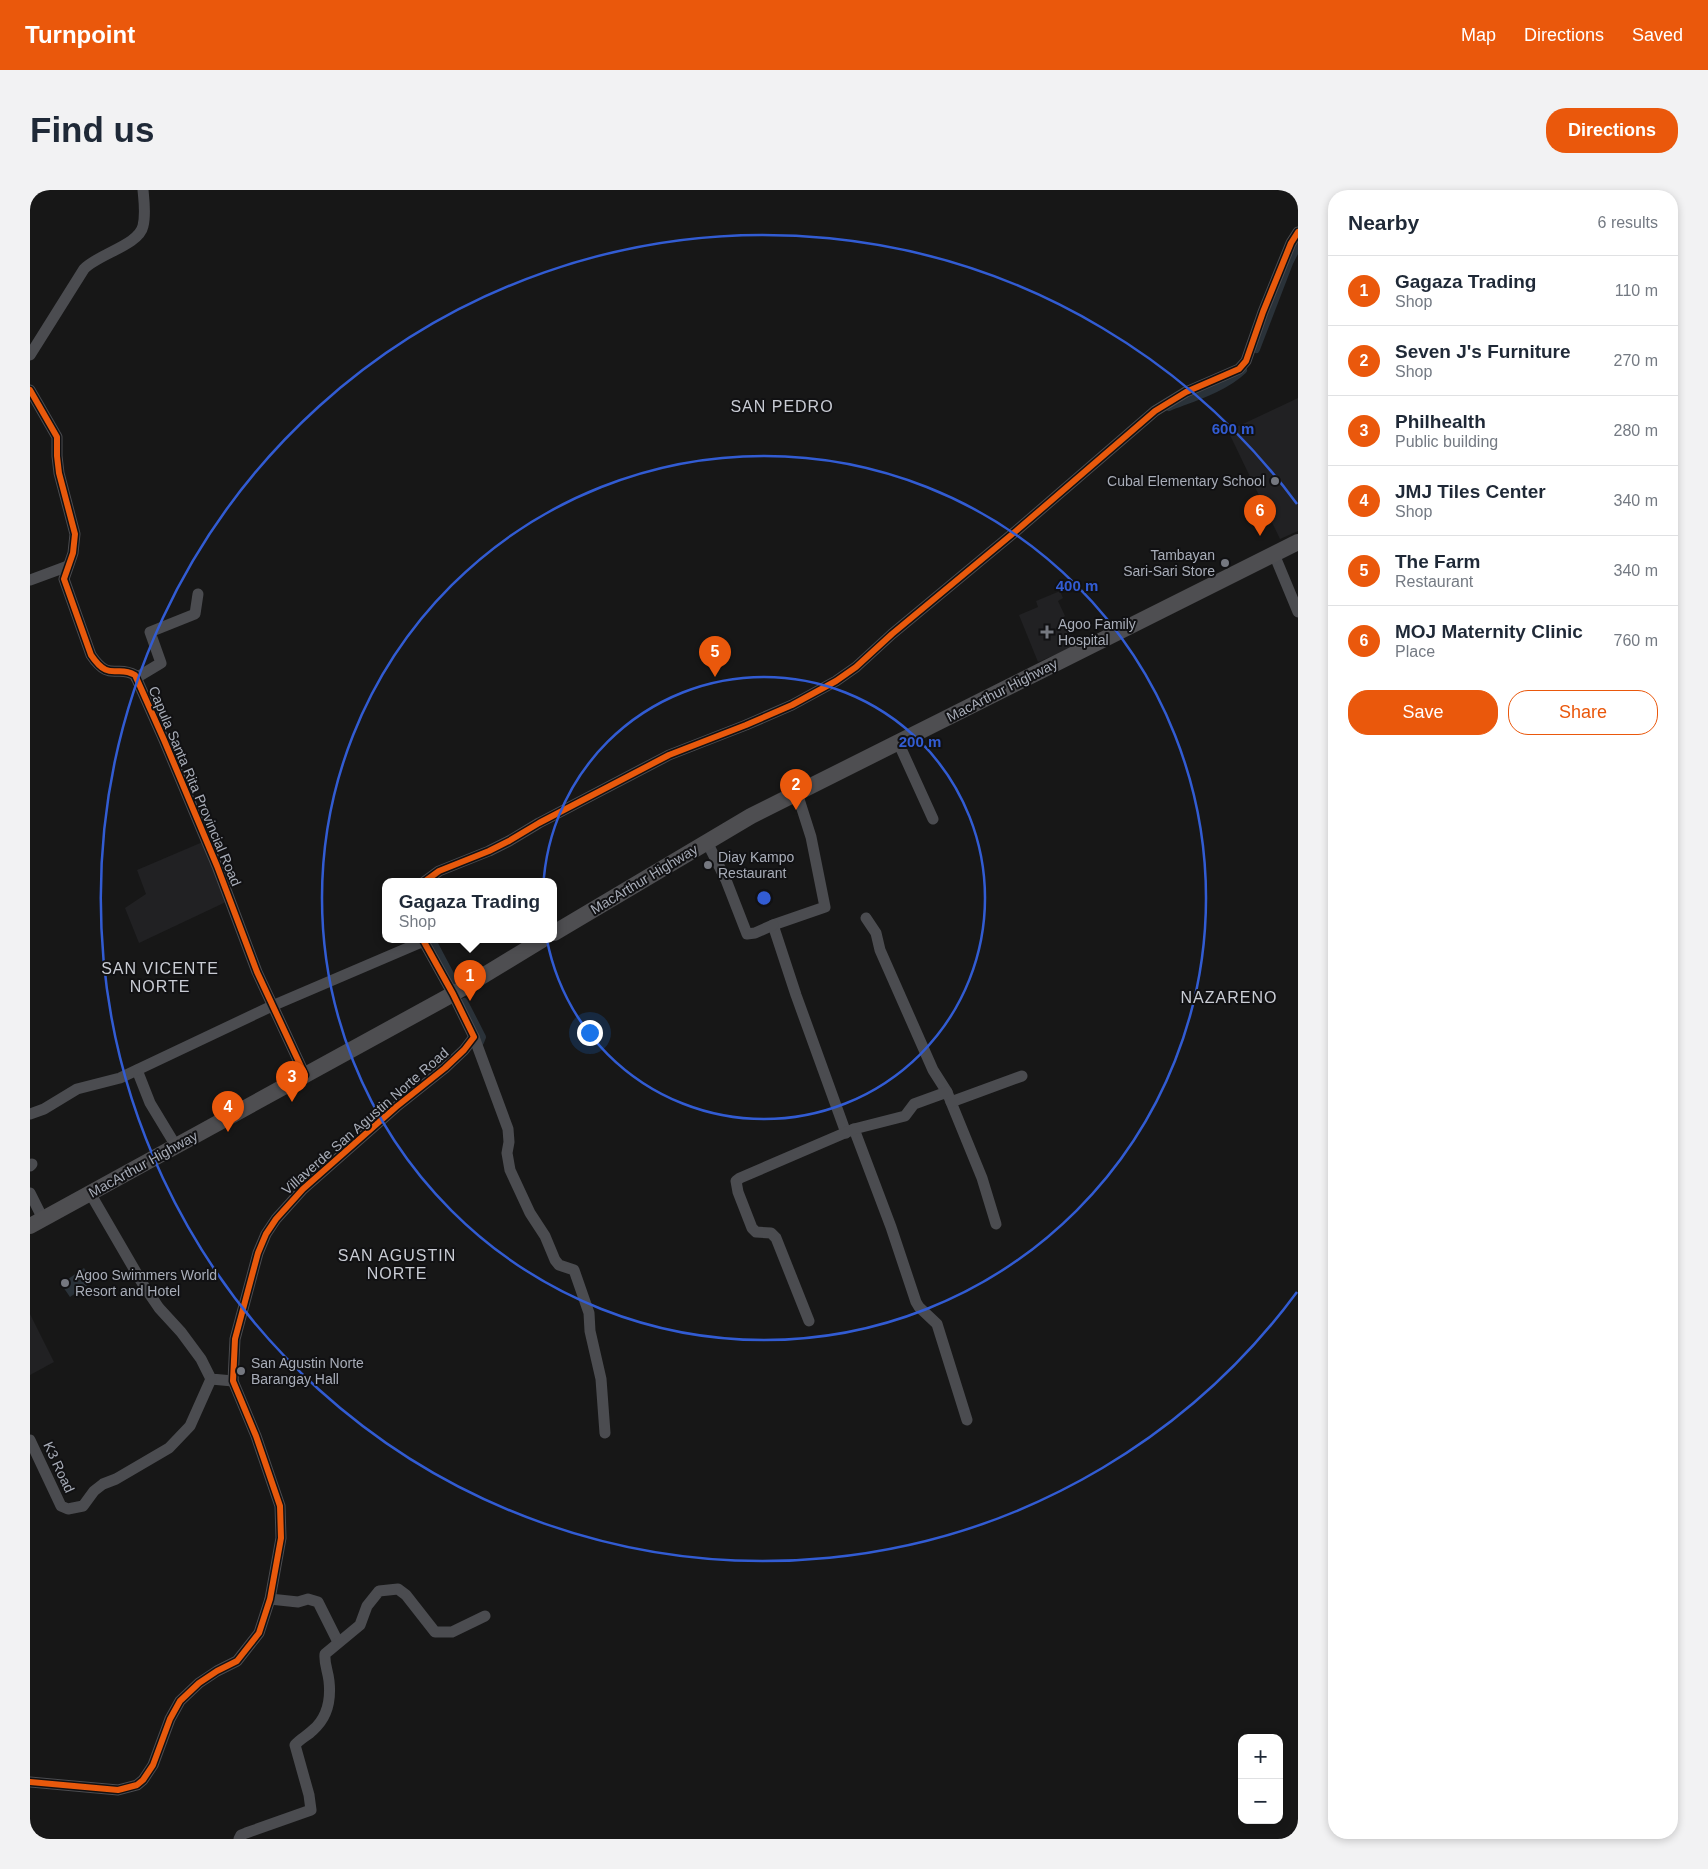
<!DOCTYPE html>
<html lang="en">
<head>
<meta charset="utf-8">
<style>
	:root { --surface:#fff; --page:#f2f2f3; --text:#1f2937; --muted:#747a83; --line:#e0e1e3; --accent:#ea580c }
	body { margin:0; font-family:Helvetica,sans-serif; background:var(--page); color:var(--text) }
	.controls { position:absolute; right:15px; bottom:15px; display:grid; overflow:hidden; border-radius:10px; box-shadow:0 2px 8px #0003 }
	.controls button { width:45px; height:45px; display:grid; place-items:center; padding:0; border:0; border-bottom:1px solid var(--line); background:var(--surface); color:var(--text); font:25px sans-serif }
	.you { position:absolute; left:559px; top:842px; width:18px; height:18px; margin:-12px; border:4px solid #fff; border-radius:50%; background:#1a73e8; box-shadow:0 0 0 8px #1a73e833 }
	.badge { display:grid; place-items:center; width:32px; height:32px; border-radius:50%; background:var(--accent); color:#fff; font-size:16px; font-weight:700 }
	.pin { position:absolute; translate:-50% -41px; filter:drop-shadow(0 1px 2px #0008) }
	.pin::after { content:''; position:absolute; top:26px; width:18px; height:15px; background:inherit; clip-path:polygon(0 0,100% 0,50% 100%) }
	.popup { position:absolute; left:352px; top:688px; width:175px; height:65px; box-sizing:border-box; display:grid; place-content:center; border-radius:10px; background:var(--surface); filter:drop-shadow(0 1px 4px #0005); font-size:16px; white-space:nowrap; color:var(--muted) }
	.popup b { font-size:19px; color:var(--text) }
	.popup::after { content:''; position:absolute; left:50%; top:100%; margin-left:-10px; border:10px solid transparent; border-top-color:var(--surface) }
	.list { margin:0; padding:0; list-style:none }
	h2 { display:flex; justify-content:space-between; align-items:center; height:65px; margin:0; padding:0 20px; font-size:21px }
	h2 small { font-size:16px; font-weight:400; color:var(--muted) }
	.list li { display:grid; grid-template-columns:32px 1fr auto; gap:15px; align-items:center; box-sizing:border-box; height:70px; padding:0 20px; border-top:1px solid var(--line) }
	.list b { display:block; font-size:19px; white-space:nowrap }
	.list p { margin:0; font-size:16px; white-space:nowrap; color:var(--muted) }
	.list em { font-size:16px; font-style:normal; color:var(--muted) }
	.actions { display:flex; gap:10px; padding:15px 20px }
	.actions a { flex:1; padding:11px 0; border:1px solid var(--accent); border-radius:20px; text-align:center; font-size:18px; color:var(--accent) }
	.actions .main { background:var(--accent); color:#fff }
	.map { position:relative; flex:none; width:1268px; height:1649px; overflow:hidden; border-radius:20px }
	header { display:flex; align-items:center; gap:30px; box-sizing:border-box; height:70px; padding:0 25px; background:var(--accent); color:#fff }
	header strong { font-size:24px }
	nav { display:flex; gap:28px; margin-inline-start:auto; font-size:18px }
	.intro { display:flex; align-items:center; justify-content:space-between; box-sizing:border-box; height:120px; padding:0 30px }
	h1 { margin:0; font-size:35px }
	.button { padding:12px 22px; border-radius:20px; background:var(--accent); color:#fff; font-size:18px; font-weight:700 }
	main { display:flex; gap:30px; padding:0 30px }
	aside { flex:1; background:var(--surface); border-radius:20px; box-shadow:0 2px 8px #0003 }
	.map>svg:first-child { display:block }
	.built { fill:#212123 }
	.water { fill:#2a3239 }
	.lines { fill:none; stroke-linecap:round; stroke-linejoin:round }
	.canal { stroke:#2a3239; stroke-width:8 }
	.minor { stroke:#4b4c50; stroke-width:11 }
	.highway { stroke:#4e4e51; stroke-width:16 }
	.cycleway-casing { stroke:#111113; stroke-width:9 }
	.cycleway { stroke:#e8590c; stroke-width:6 }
	.ring { fill:none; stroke:#325cd3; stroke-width:2.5 }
	.poi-dot { fill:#757880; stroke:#111113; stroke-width:2 }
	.labels { text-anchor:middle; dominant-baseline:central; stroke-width:4; stroke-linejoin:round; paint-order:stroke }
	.poi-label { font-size:14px; fill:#a8adb8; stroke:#111113; text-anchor:start }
	.street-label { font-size:14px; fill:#a8adb8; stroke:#111113 }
	.quarter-label { font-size:16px; letter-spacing:1px; fill:#c9ccd4; stroke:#111113 }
	.centre { fill:#325cd3; stroke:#111113; stroke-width:2.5 }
	.ring-label { font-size:15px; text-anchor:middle; font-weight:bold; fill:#325cd3; stroke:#111113; stroke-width:4; stroke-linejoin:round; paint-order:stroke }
</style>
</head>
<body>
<header>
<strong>Turnpoint</strong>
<nav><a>Map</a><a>Directions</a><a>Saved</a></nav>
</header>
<div class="intro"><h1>Find us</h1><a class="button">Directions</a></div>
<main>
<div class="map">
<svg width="1268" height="1649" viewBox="0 0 1268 1649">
	<rect width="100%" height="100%" fill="#171717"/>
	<g class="built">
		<path d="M1268 208V341L1250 349 1198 241Z"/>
		<path d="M1030 401 1033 408 1028 411 1035 426 1032 428 1044 457 1008 472 989 425 1008 417 1006 411Z"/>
		<path d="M175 651 198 711 109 753 95 718 116 704 107 680Z"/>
		<path d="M0 1124 24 1172 0 1185Z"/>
	</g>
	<path class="water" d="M54 1078 63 1091 40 1107 31 1094Z"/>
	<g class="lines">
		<g class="canal">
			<path d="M1226 159 1259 73 1268 55"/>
			<path d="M1139 217C1164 207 1194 198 1213 180"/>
			<path d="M402 750 423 790"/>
			<path d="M434 812 452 847 450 852"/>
		</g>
		<g class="minor">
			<path d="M0 165 54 79C68 64 109 55 113 36 116 24 114 11 113 0"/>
			<path d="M0 200 27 247V266L29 283 45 344 43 363 34 389 61 465C80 493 86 474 105 485L134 550 187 676 227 782 275 885"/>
			<path d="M1244 364 1268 422"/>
			<path d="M0 390 38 376"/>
			<path d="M106 488 131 473 120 442 165 424 168 404"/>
			<path d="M868 552 903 629"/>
			<path d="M767 603 781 647 795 717 743 735 766 805 816 943"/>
			<path d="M677 652 696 690 717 744 725 743 743 735"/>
			<path d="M394 692 409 681 459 661 479 651 509 633 639 565 716 535 762 515 806 491 826 477 862 444 986 341 1125 221 1156 202 1209 179 1216 171 1233 122 1261 53 1268 42"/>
			<path d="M836 728 846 743 850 760 903 880 917 902"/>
			<path d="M444 847 478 939 479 952 477 963 480 980 500 1023 515 1046 525 1070 529 1075 544 1080 559 1123 560 1141 571 1189 575 1243"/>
			<path d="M107 880 120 913 146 956"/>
			<path d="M921 912 952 988 966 1034"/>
			<path d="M0 924 14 919 47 899 90 888 242 816 394 751"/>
			<path d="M824 939 861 1037 886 1112 889 1117 907 1134 937 1230"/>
			<path d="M0 976 2 974"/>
			<path d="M0 1003 13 1029"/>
			<path d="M60 1003 114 1096 129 1118 151 1142 171 1169 181 1189 203 1191"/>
			<path d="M779 1131 746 1048 741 1043 726 1042 722 1038 708 1002 706 991 710 988 824 939 875 926 884 914 917 902 921 912 992 886"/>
			<path d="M0 1250 31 1316 38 1319 53 1316 64 1301 73 1294 86 1289 139 1258 160 1236 181 1189"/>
			<path d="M240 1409 268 1412 278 1409 288 1412 308 1452"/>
			<path d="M0 1592 88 1600 107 1595 113 1590 123 1575 140 1529 150 1511 169 1493 187 1481 207 1471 229 1443 240 1409 251 1348 250 1316 226 1246 203 1191 205 1149 228 1063 236 1044 246 1029 273 999 366 917 415 878 434 860 444 847 423 804 393 750"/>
			<path d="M209 1649 211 1645 216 1643 281 1620 279 1605 265 1555C270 1549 277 1546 283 1540 298 1527 301 1509 299 1491 298 1481 294 1474 295 1464L330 1435 337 1416 349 1401 368 1399 376 1405 405 1442H422L455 1426"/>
		</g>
		<g class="highway">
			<path d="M524 743 721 626 1268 352"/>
			<path d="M0 1036 423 804 512 750"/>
		</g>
		<g class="cycleway-casing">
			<g id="cycleway">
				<path d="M0 200 27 247V266L29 283 45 344 43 363 34 389 61 465C80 493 86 474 105 485L134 550 187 676 227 782 275 885"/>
				<path d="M394 692 409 681 459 661 479 651 509 633 639 565 716 535 762 515 806 491 826 477 862 444 986 341 1125 221 1156 202 1209 179 1216 171 1233 122 1261 53 1268 42"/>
				<path d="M0 1592 88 1600 107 1595 113 1590 123 1575 140 1529 150 1511 169 1493 187 1481 207 1471 229 1443 240 1409 251 1348 250 1316 226 1246 203 1191 205 1149 228 1063 236 1044 246 1029 273 999 366 917 415 878 434 860 444 847 423 804 393 750"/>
			</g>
		</g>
		<use href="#cycleway" class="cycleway"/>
	</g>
	<g class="ring">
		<circle cx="734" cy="708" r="221"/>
		<circle cx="734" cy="708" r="442"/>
		<path d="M1267 1102A663 663 0 1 1 1267 314"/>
	</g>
	<g class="poi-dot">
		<circle cx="1245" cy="291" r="5"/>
		<circle cx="1195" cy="373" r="5"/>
		<path d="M1014.5 434.5h5v5h5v5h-5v5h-5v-5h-5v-5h5z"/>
		<circle cx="678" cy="675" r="5"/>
		<circle cx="35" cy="1093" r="5"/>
		<circle cx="211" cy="1181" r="5"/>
	</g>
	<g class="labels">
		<g class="poi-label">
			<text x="1235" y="291" text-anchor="end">Cubal Elementary School</text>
			<text x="1185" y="365" text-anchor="end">Tambayan<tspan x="1185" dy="16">Sari-Sari Store</tspan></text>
			<text x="1028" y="434">Agoo Family<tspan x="1028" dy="16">Hospital</tspan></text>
			<text x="688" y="667">Diay Kampo<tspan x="688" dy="16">Restaurant</tspan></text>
			<text x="45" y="1085">Agoo Swimmers World<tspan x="45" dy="16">Resort and Hotel</tspan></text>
			<text x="221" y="1173">San Agustin Norte<tspan x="221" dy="16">Barangay Hall</tspan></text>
		</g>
		<g class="street-label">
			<text transform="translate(972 500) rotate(-27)">MacArthur Highway</text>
			<text transform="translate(165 596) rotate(67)">Capula Santa Rita Provincial Road</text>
			<text transform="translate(614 689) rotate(-31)">MacArthur Highway</text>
			<text transform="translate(335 931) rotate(-41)">Villaverde San Agustin Norte Road</text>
			<text transform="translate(113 974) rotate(-29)">MacArthur Highway</text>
			<text transform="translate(29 1277) rotate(65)">K3 Road</text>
		</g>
		<g class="quarter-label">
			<text x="752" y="216">SAN PEDRO</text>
			<text x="130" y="778">SAN VICENTE<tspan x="130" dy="18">NORTE</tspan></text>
			<text x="1199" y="807">NAZARENO</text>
			<text x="367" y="1065">SAN AGUSTIN<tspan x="367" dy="18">NORTE</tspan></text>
		</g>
	</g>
	<circle cx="734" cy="708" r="8" class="centre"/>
	<g class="ring-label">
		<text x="1203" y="244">600 m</text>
		<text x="1047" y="401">400 m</text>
		<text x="890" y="557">200 m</text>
	</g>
</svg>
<div class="controls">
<button>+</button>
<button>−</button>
</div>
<div class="you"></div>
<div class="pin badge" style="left:440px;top:811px">1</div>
<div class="popup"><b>Gagaza Trading</b>Shop</div>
<div class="pin badge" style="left:766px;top:620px">2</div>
<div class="pin badge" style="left:262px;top:912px">3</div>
<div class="pin badge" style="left:198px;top:942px">4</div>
<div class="pin badge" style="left:685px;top:487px">5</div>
<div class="pin badge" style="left:1230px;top:346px">6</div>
</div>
<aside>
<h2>Nearby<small>6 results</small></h2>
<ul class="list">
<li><span class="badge">1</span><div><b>Gagaza Trading</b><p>Shop</p></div><em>110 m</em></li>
<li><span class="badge">2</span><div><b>Seven J's Furniture</b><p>Shop</p></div><em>270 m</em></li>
<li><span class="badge">3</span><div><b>Philhealth</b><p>Public building</p></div><em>280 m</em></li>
<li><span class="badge">4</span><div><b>JMJ Tiles Center</b><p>Shop</p></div><em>340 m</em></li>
<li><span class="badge">5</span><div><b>The Farm</b><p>Restaurant</p></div><em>340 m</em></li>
<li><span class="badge">6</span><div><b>MOJ Maternity Clinic</b><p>Place</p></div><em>760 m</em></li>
</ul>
<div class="actions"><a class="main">Save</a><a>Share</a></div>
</aside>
</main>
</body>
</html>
